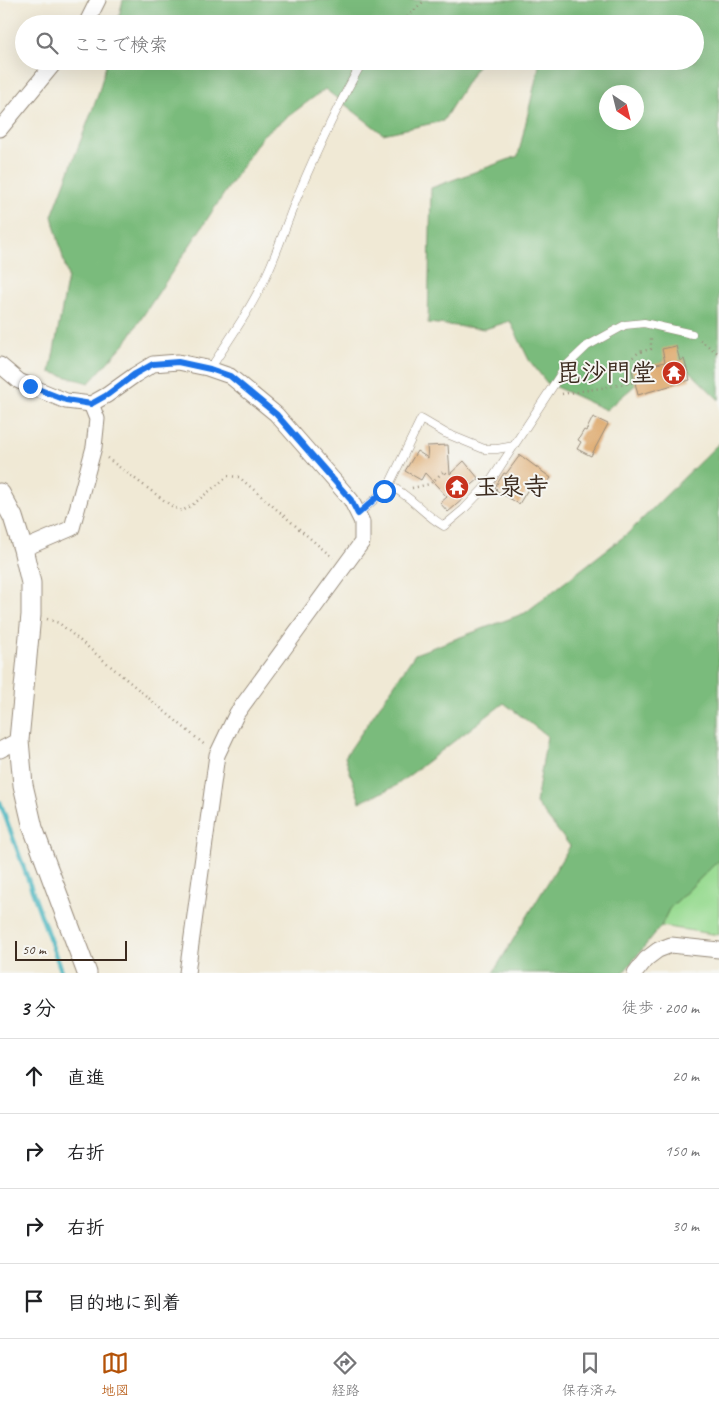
<!DOCTYPE html>
<html lang="ja">
<head>
<meta charset="utf-8">
<style>
	:root { --surface:#fff; --page:#f6f6f6; --text:#202124; --muted:#757577; --line:#e0e0e0; --accent:#b45309 }
	body { margin:0; font-family:Caveat,"Klee One",sans-serif; background:var(--page); color:var(--text) }
	.compass { position:absolute; left:599px; top:85px; width:45px; height:45px; border-radius:50%; background:var(--surface); box-shadow:0 5px 20px #0002; rotate:145deg }
	.scale { position:absolute; left:15px; bottom:12px; width:112px; box-sizing:border-box; padding-left:5px; border:2px solid #3b2a1e; border-top:0; font-size:14px; line-height:18px; white-space:nowrap; color:#3b2a1e; -webkit-text-stroke:4px #f6f6f2; paint-order:stroke }
	.stop { position:absolute; width:15px; height:15px; margin:-11px; border:4px solid #1a73e8; border-radius:50%; background:#fff }
	.stop.end { background:#1a73e8; border-color:#fff; box-shadow:0 1px 5px #0008 }
	.list { margin:0; padding:0; list-style:none }
	h2 { display:flex; justify-content:space-between; align-items:center; height:65px; margin:0; padding:0 20px; font-size:21px }
	h2 small { font-size:16px; font-weight:400; color:var(--muted) }
	.list li { display:grid; grid-template-columns:32px 1fr auto; gap:15px; align-items:center; box-sizing:border-box; height:75px; padding:0 20px; border-top:1px solid var(--line) }
	.list b { display:block; font-size:19px; white-space:nowrap }
	.list em { font-size:16px; font-style:normal; color:var(--muted) }
	.icon { flex:none; width:28px; height:28px; fill:none; stroke:currentColor; stroke-width:2; stroke-linecap:round; stroke-linejoin:round }
	.map { position:relative; flex:none; width:719px; height:973px; overflow:hidden }
	.search { position:absolute; background:var(--surface); box-shadow:0 5px 20px #0002; left:15px; right:15px; top:15px; height:55px; display:flex; align-items:center; gap:12px; box-sizing:border-box; padding:0 18px; border-radius:28px; color:var(--muted); font-size:19px }
	.sheet { height:365px; background:var(--surface) }
	nav { display:flex; justify-content:space-around; align-items:center; box-sizing:border-box; height:70px; border-top:1px solid var(--line); background:var(--surface); font-size:14px; color:var(--muted) }
	nav a { display:grid; justify-items:center; gap:2px }
	nav .on { color:var(--accent) }
	.map>svg:first-child { display:block }
	.green { fill:#99db92; stroke:#6a8258 }
	.forest { fill:#7abb7c; stroke:#5a724d; fill-rule:evenodd }
	.lines { fill:none; stroke-linecap:round; stroke-linejoin:round }
	.stream { stroke:#45b4be; stroke-width:4.5 }
	.building { fill:#dba15f }
	.service-casing { stroke:#968a7a; stroke-width:9 }
	.minor-casing { stroke:#968a7a; stroke-width:17 }
	.tertiary-casing { stroke:#968a7a; stroke-width:21 }
	.path { stroke:#968a7a; stroke-width:2.5; stroke-dasharray:1 4; stroke-linecap:butt }
	.service { stroke:#fff; stroke-width:8 }
	.minor { stroke:#fff; stroke-width:15 }
	.tertiary { stroke:#fff; stroke-width:19 }
	.route { stroke:#1a73e8; stroke-width:6 }
	.labels { text-anchor:middle; dominant-baseline:central; stroke-width:4; stroke-linejoin:round; paint-order:stroke }
	.poi-label { font-size:25px; font-weight:bold; fill:#3b2a1e; stroke:#f6f6f2; text-anchor:end }
</style>
</head>
<body>
<div class="map">
<svg width="719" height="973" viewBox="0 0 719 973">
	<rect width="100%" height="100%" fill="#f6f6f2"/>
	<filter id="ink" filterUnits="userSpaceOnUse"><feTurbulence type="fractalNoise" baseFrequency=".02" numOctaves="2"/><feDisplacementMap in="SourceGraphic" scale="10" xChannelSelector="R" yChannelSelector="G"/><feConvolveMatrix kernelMatrix="1 2 1 2 8 2 1 2 1" color-interpolation-filters="sRGB"/></filter>
	<filter id="wash" filterUnits="userSpaceOnUse"><feTurbulence type="fractalNoise" baseFrequency=".0096" numOctaves="4" result="noise"/><feDisplacementMap in="SourceGraphic" scale="20" xChannelSelector="R" yChannelSelector="G"/><feGaussianBlur stdDeviation="1.12" result="paint"/><feColorMatrix in="noise" values="0 0 0 0 0 0 0 0 0 0 0 0 0 0 0 0 0 1.4 0 .05"/><feComposite in="paint" operator="in"/></filter>
	<g filter="url(#wash)">
		<rect width="100%" height="100%" fill="#f0e9d5"/>
		<path class="green" d="M719 860V935L661 926 669 909Z"/>
		<g class="forest">
			<path d="M123 0H719V400L672 354 606 410 547 383 529 360 510 321 485 329 428 323 431 188 518 156 539 66 531 61H695V24H117ZM606 92H636V122H606Z"/>
			<path d="M107 61H480L443 121 383 134 325 89 263 135 125 343 89 383 50 372 68 277 52 216 98 95Z"/>
			<path d="M719 443V860L669 909 661 926 623 973H493L570 846 536 803 547 736 504 703 394 787 360 802 345 757 415 654 525 613 627 534Z"/>
		</g>
		<g class="lines">
			<path class="stream" d="M0 802 62 973"/>
		</g>
		<g id="blocks">
			<g class="building">
				<path d="M676 346 680 361 684 359 690 380 638 395 632 370 665 362 662 349Z"/>
				<path d="M593 417 608 424 591 456 577 449 581 442 578 440 584 430 586 431Z"/>
				<path d="M448 445 450 474 464 461 479 479 460 495 463 499 448 512 440 503 447 497 425 473 421 480 405 471 417 451 428 458 427 446Z"/>
				<path d="M520 455 551 478 539 494 530 486 519 504 496 490 497 489 495 487 504 473 506 474Z"/>
			</g>
		</g>
	</g>
	<g filter="url(#ink)">
		<use href="#blocks" fill-opacity="0" stroke="#968a7a" stroke-width="1"/>
		<g class="lines">
			<g class="service-casing">
				<g id="service">
					<path d="M210 369C230 338 252 307 267 274 279 248 287 221 298 195 317 150 338 104 363 61"/>
					<path d="M389 485 421 419 445 433 484 449H497L514 446"/>
					<path d="M358 514 384 491 389 485C410 495 424 515 444 526L463 510 490 482 566 366 587 346 625 325 644 323 692 334"/>
				</g>
			</g>
			<g class="minor-casing">
				<g id="minor">
					<path d="M86 24 98 0"/>
					<path d="M0 129 56 61"/>
					<path d="M0 365 19 381 30 386 66 401 91 404 107 395 135 375 153 364 178 362 207 368 230 376 276 414 351 500 362 522V542L237 713 217 755 187 973"/>
					<path d="M23 549 72 528 94 447 97 419 91 404"/>
					<path d="M0 750 19 740"/>
					<path d="M635 973 646 959 658 950 671 945 719 950"/>
				</g>
			</g>
			<g class="tertiary-casing">
				<path id="tertiary" d="M0 493 13 517 23 549 31 583V615L19 740 23 785 33 828 87 973"/>
			</g>
			<g class="path">
				<path d="M400 24 425 0"/>
				<path d="M700 340 719 354"/>
				<path d="M628 384 626 363 639 352 651 349V336"/>
				<path d="M562 394 620 385 659 377"/>
				<path d="M107 458 173 507 182 511 191 506 228 476 239 477 333 558"/>
				<path d="M412 488 430 484 444 471 447 474"/>
				<path d="M47 619 59 623 206 746"/>
			</g>
			<use href="#service" class="service"/>
			<use href="#minor" class="minor"/>
			<use href="#tertiary" class="tertiary"/>
		</g>
	</g>
	<g class="lines" filter="url(#ink)">
		<path class="route" d="M30 386 66 400 91 404 107 395 135 374 153 364 178 362 210 369 230 376 276 414 351 500 358 514 384 491"/>
	</g>
	<defs>
		<g id="temple-disc" transform="scale(1.25)"><circle r="9.5" fill="#c8321e" stroke="#f6f6f2"/><path d="M0-6L5-2H3V0L6.5 2.5H4V6H1.5V3h-3V6H-4V2.5H-6.5L-3 0V-2H-5Z" fill="#fff"/></g>
	</defs>
	<g fill-rule="evenodd">
		<use href="#temple-disc" x="674" y="373"/>
		<use href="#temple-disc" x="457" y="487"/>
	</g>
	<g class="labels">
		<g class="poi-label">
			<text x="656" y="373">毘沙門堂</text>
			<text x="474" y="487" text-anchor="start">玉泉寺</text>
		</g>
	</g>
</svg>
<svg class="compass" viewBox="-18 -18 36 36"><path d="M0-13l5 13h-10z" fill="#e53935"/><path d="M0 13l5-13h-10z" fill="#757577"/></svg>
<div class="scale">50 m</div>
<div class="stop" style="left:384px;top:491px"></div>
<div class="stop end" style="left:30px;top:386px"></div>
<div class="search"><svg class="icon" aria-label="search" viewBox="0 0 24 24"><circle cx="10" cy="10" r="6"/><path d="M15 15l6 6"/></svg>ここで検索</div>
</div>
<section class="sheet">
<h2>3 分<small>徒歩 · 200 m</small></h2>
<ul class="list">
<li><svg class="icon" aria-label="ahead" viewBox="0 0 24 24"><path d="M12 20V5M6 11l6-6 6 6"/></svg><div><b>直進</b></div><em>20 m</em></li>
<li><svg class="icon" aria-label="right" viewBox="0 0 24 24"><path d="M7 20v-9h11M14 6l5 5-5 5"/></svg><div><b>右折</b></div><em>150 m</em></li>
<li><svg class="icon" aria-label="right" viewBox="0 0 24 24"><path d="M7 20v-9h11M14 6l5 5-5 5"/></svg><div><b>右折</b></div><em>30 m</em></li>
<li><svg class="icon" aria-label="arrive" viewBox="0 0 24 24"><path d="M6 21V4h12l-3 4 3 4H6"/></svg><div><b>目的地に到着</b></div></li>
</ul>
</section>
<nav>
<a class="on"><svg class="icon" aria-label="map" viewBox="0 0 24 24"><path d="M3 6l6-2 6 2 6-2v14l-6 2-6-2-6 2zM9 4v14M15 6v14"/></svg>地図</a>
<a><svg class="icon" aria-label="directions" viewBox="0 0 24 24"><path d="M12 3l9 9-9 9-9-9zM9 14v-3h6M13 9l2 2-2 2"/></svg>経路</a>
<a><svg class="icon" aria-label="saved" viewBox="0 0 24 24"><path d="M7 4h10v16l-5-4-5 4z"/></svg>保存済み</a>
</nav>
</body>
</html>
